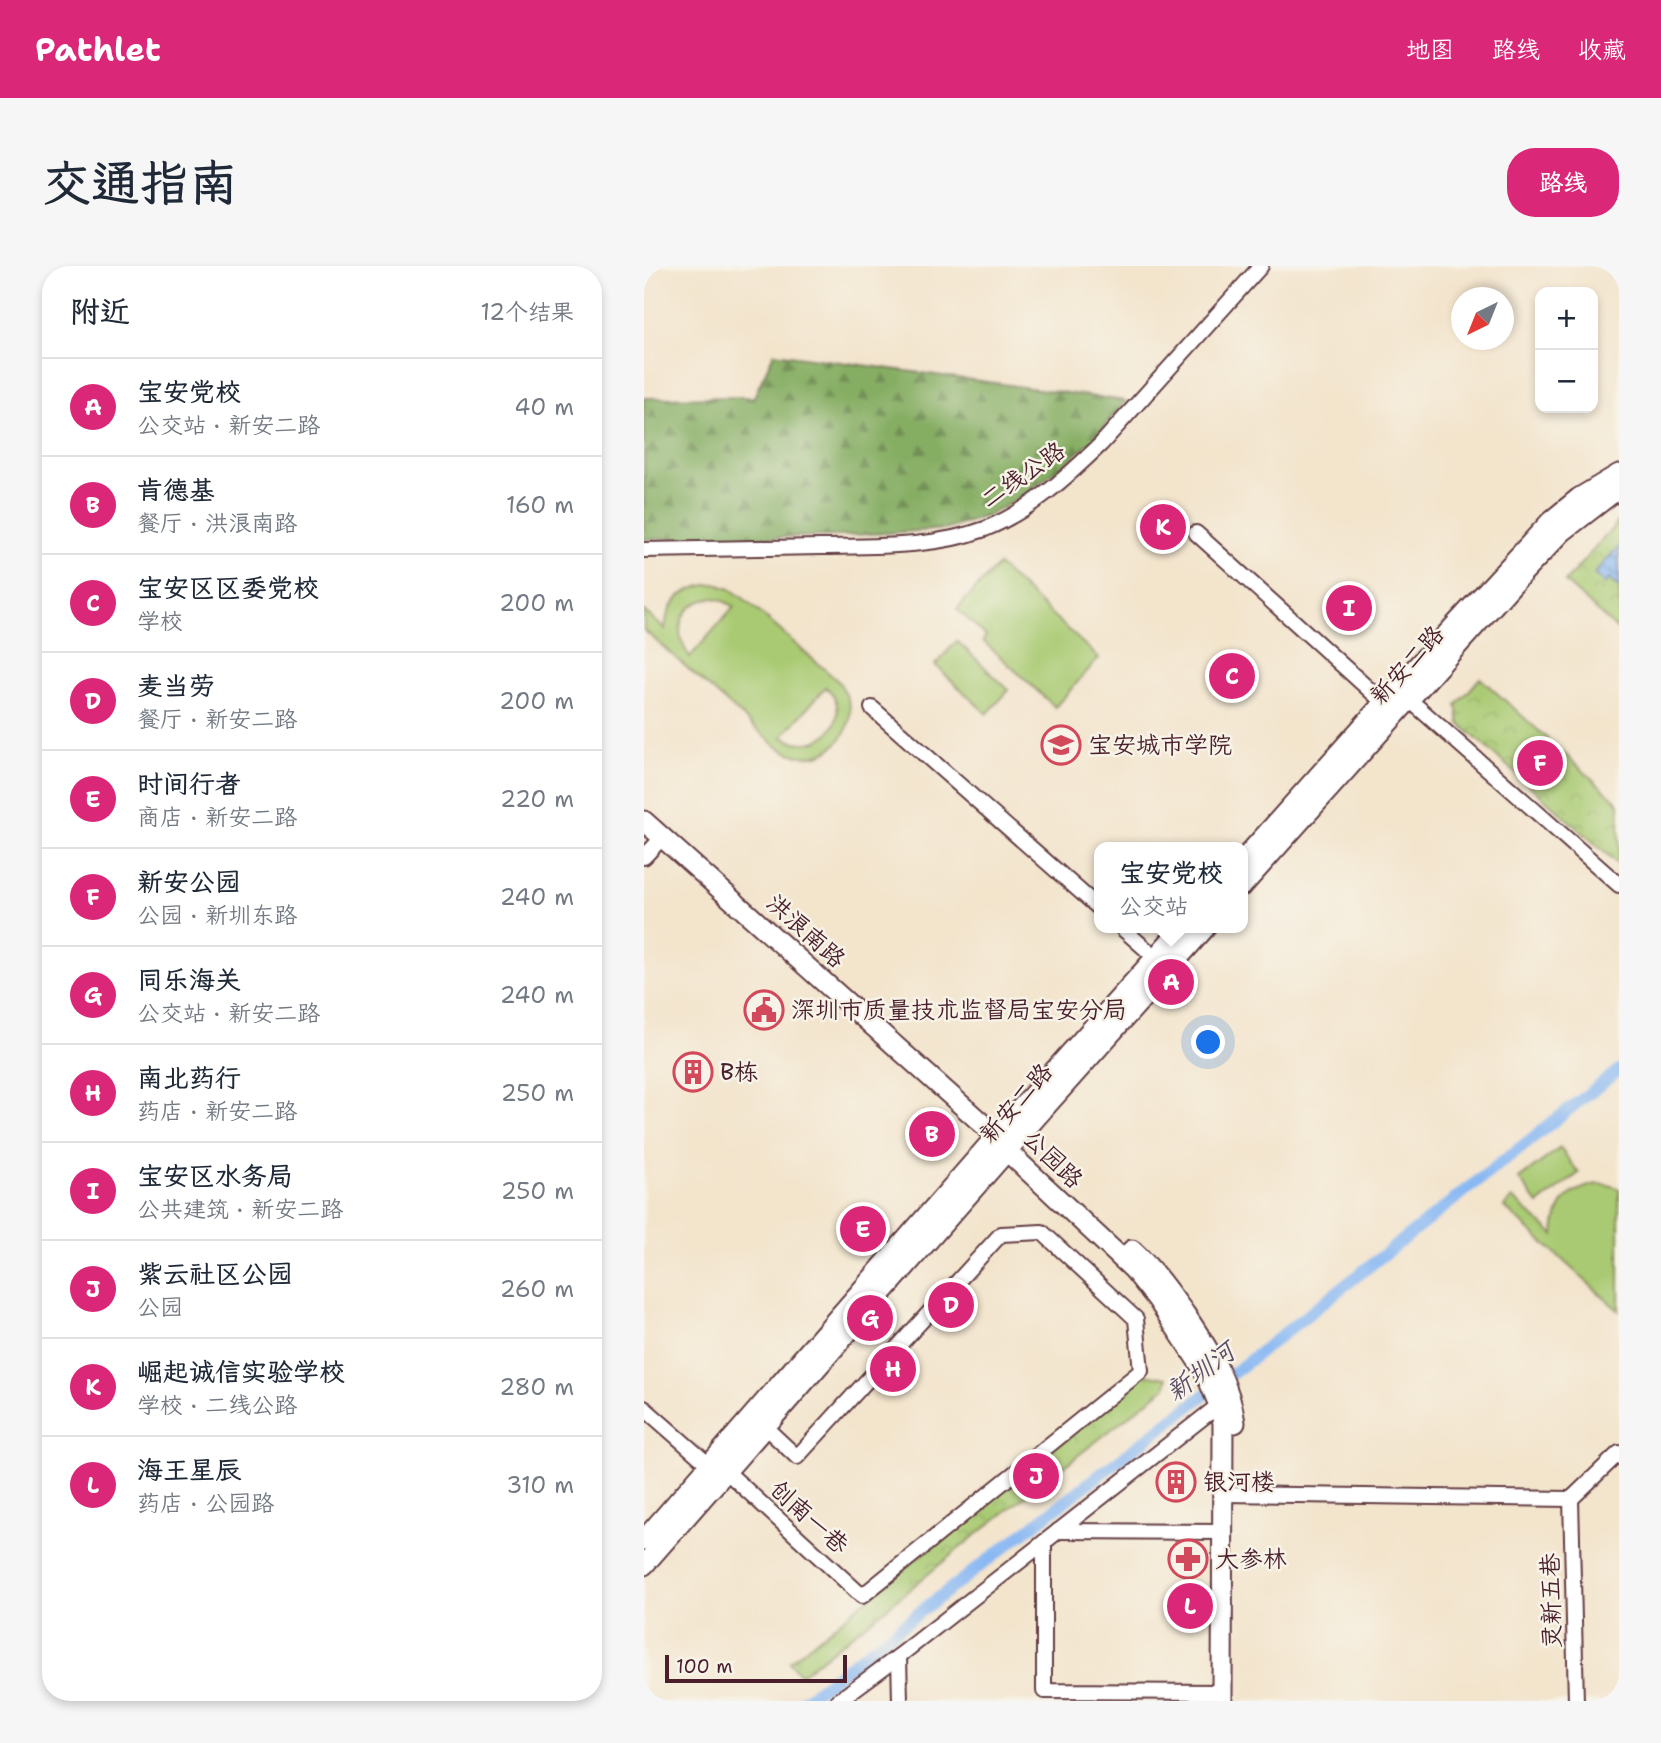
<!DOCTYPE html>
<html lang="zh">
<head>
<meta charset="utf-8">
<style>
	:root { --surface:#fff; --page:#f6f6f7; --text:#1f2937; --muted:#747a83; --line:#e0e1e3; --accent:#db2777 }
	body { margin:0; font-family:"Shantell Sans","LXGW WenKai TC",sans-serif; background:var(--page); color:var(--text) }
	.controls { position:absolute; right:21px; top:21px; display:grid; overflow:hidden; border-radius:14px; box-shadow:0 4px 10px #0003 }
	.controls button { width:63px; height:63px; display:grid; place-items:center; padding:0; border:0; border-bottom:2px solid var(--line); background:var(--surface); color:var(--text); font:35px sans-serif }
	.compass { position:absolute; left:807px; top:21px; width:63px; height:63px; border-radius:50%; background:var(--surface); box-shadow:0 4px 10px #0003; rotate:223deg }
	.scale { position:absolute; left:21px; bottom:18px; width:182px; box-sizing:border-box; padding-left:7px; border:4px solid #4a1f2b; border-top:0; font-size:19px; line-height:24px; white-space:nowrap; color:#4a1f2b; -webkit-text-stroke:5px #f7f3e8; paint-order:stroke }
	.you { position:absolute; left:565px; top:777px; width:24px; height:24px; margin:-18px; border:5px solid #fff; border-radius:50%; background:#1a73e8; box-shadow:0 0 0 10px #1a73e833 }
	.badge { display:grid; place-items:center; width:46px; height:46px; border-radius:50%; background:var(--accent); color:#fff; font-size:23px; font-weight:700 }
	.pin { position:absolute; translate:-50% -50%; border:4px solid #fff; box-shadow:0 2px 7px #0006 }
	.popup { position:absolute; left:450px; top:576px; width:154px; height:91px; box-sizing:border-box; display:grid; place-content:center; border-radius:14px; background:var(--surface); filter:drop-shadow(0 2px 5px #0005); font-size:23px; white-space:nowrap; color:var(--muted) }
	.popup b { font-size:26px; color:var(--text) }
	.popup::after { content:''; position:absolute; left:50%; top:100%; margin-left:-14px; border:14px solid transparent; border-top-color:var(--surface) }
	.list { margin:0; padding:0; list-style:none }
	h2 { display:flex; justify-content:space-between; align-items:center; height:91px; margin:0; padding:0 28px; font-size:30px }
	h2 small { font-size:23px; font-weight:400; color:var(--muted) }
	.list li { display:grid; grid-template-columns:46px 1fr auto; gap:21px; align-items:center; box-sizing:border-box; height:98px; padding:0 28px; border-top:2px solid var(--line) }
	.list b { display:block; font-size:26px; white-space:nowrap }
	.list p { margin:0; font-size:23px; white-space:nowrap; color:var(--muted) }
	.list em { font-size:23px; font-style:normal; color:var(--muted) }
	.map { position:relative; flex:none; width:975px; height:1435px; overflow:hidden; border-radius:28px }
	header { display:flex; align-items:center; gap:42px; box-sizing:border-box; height:98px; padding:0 35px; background:var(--accent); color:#fff }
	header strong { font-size:33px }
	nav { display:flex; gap:38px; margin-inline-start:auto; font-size:24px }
	.intro { display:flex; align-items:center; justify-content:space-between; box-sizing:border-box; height:168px; padding:0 42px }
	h1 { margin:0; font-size:49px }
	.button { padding:18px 32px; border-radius:28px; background:var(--accent); color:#fff; font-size:24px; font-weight:700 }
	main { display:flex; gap:42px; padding:0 42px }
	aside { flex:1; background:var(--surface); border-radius:28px; box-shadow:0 4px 10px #0003 }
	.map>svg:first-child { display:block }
	.green { fill:#a9ca72; stroke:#7a744e; stroke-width:2; fill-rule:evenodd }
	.forest { fill:url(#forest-firs); stroke:#686648; stroke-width:2 }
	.park { fill:url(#park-crowns); stroke:#7a744e; stroke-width:2 }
	.water { fill:url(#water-waves); stroke:#696c8f; stroke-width:2 }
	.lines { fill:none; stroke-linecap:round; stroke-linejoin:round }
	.canal { stroke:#88b8f3; stroke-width:12 }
	.minor-casing { stroke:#633d43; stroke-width:18 }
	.major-casing { stroke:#633d43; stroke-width:23 }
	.minor { stroke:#fff; stroke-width:14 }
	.major { stroke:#fff; stroke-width:19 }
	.labels { text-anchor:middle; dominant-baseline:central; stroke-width:5; stroke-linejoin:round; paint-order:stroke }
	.street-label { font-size:24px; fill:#4a1f2b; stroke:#f7f3e8 }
	.poi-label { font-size:24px; fill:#4a1f2b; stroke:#f7f3e8; text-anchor:start }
	.water-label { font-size:26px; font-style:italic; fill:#5d4d67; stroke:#f7f3e8 }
</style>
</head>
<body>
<header>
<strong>Pathlet</strong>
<nav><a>地图</a><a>路线</a><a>收藏</a></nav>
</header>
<div class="intro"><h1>交通指南</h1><a class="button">路线</a></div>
<main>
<aside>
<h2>附近<small>12个结果</small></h2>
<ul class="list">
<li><span class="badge">A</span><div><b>宝安党校</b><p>公交站 · 新安二路</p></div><em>40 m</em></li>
<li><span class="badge">B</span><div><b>肯德基</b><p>餐厅 · 洪浪南路</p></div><em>160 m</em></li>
<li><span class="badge">C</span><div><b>宝安区区委党校</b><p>学校</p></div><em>200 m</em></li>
<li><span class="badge">D</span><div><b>麦当劳</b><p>餐厅 · 新安二路</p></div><em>200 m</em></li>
<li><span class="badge">E</span><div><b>时间行者</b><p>商店 · 新安二路</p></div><em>220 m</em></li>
<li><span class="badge">F</span><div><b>新安公园</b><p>公园 · 新圳东路</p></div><em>240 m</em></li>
<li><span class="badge">G</span><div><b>同乐海关</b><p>公交站 · 新安二路</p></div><em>240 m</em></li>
<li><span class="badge">H</span><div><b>南北药行</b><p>药店 · 新安二路</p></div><em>250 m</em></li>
<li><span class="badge">I</span><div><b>宝安区水务局</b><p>公共建筑 · 新安二路</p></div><em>250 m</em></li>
<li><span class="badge">J</span><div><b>紫云社区公园</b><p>公园</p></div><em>260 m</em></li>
<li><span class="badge">K</span><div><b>崛起诚信实验学校</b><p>学校 · 二线公路</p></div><em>280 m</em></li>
<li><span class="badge">L</span><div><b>海王星辰</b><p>药店 · 公园路</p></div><em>310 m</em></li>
</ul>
</aside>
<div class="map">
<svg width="975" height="1435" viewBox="0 0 975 1435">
	<defs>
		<pattern id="forest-firs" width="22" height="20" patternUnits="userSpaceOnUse" patternTransform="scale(1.75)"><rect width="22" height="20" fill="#86ae64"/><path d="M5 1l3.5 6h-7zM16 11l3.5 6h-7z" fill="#708d53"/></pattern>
		<pattern id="park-crowns" width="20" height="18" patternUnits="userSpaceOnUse" patternTransform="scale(1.75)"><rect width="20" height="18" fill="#a9ca72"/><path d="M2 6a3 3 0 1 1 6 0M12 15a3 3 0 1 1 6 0" fill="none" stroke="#93ad63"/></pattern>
		<pattern id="water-waves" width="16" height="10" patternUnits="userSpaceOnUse" patternTransform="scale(1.75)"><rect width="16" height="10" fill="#88b8f3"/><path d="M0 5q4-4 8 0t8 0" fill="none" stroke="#7195c5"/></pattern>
	</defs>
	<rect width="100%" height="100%" fill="#f7f3e8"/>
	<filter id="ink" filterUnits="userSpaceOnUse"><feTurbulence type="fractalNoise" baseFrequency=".0143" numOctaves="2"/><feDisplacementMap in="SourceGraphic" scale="14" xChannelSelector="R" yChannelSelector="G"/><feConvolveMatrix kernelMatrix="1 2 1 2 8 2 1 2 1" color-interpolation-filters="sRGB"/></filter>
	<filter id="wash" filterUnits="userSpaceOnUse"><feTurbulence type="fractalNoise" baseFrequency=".00686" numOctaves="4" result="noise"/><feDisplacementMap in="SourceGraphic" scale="28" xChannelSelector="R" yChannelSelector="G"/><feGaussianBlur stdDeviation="1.57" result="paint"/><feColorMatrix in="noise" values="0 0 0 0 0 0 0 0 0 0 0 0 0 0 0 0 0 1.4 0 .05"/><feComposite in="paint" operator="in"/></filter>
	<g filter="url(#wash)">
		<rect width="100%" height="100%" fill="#f3e4cc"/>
		<g class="green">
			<path d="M354 299 455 392 411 441 339 375 342 370 313 343Z"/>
			<path d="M72 318 86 323 99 332 195 416C200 424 204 431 206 441 209 468 185 493 158 490 148 490 140 484 132 480L0 364V345L21 363C23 333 44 319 72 318ZM70 332 78 334 90 341 46 391C27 365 36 336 70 332ZM182 421C211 446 181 494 138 471Z"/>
			<path d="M313 375 365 424 343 448 291 399Z"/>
			<path d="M916 882 935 907 894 938 875 913Z"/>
			<path d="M954 918 969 920 975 923V1045L860 941 868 932 910 969C912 938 923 924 954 918Z"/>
		</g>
		<path class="forest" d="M130 87 482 135 447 176 416 202 377 231 345 249 304 263 196 270 0 273V132L110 131Z"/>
		<g class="park">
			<path d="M975 255V365L921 316Z"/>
			<path d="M836 412 975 537V599L816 458 813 439Z"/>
			<path d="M501 1108 523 1112 522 1121 328 1272 250 1336 156 1409 145 1396Z"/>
		</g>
		<path class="water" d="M975 280V322L965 313 961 318 950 308Z"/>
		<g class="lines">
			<path class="canal" d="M159 1435 601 1098 975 804"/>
		</g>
	</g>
	<g filter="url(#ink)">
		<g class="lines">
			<g class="minor-casing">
				<g id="minor">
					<path d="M552 267 740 437"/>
					<path d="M0 284C59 283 118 282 177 281 231 280 289 282 341 263 386 245 423 211 457 178L617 0"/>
					<path d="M759 428 975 619"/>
					<path d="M228 442 455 642"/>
					<path d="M0 591 19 571"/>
					<path d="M478 662 512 692"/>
					<path d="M0 1142 65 1199"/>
					<path d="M82 1205 218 1330 497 1105 492 1053 398 966 357 968 153 1191 121 1161"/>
					<path d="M579 1228 927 1233 975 1187"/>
					<path d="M927 1233 932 1435"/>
					<path d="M414 1265 579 1266"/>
					<path d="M400 1276V1425L578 1426"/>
					<path d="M255 1390 256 1435"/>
					<path d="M194 1435 255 1390 575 1139"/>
				</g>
			</g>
			<g class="major-casing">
				<g id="major">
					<path d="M0 555 352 870 363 885 489 1003 513 1033 561 1106 575 1139 579 1157 578 1435"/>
					<path d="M599 594 753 422 907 255 935 232 975 208"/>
					<path d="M599 619 874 312 918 266 975 222"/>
					<path d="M488 984C509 1003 525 1026 541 1048 564 1082 586 1116 591 1157"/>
					<path d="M0 1274 368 852 538 662"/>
					<path d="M0 1299 403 839 561 662"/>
				</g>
			</g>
			<use href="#minor" class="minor"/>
			<use href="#major" class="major"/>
		</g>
	</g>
	<defs>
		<g id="school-ring" transform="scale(2.0125)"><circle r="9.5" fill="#f7f3e8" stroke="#d1495b" stroke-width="1.5"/><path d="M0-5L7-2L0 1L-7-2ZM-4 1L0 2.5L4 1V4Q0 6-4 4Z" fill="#d1495b"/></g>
		<g id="civic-ring" transform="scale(2.0125)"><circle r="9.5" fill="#f7f3e8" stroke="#d1495b" stroke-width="1.5"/><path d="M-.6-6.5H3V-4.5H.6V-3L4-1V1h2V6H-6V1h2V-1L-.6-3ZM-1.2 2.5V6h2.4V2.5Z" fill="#d1495b"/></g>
		<g id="building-ring" transform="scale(2.0125)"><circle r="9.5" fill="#f7f3e8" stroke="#d1495b" stroke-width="1.5"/><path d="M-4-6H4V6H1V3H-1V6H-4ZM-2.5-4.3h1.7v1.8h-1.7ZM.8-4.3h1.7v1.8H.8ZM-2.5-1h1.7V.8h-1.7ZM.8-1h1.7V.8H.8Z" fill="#d1495b"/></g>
		<g id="pharmacy-ring" transform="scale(2.0125)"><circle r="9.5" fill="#f7f3e8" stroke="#d1495b" stroke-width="1.5"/><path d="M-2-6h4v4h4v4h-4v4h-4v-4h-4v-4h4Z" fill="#d1495b"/></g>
	</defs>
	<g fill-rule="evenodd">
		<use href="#school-ring" x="417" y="479"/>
		<use href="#civic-ring" x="120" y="744"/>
		<use href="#building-ring" x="49" y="806"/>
		<use href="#building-ring" x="532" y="1216"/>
		<use href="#pharmacy-ring" x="544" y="1293"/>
	</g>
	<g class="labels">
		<g class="street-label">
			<text transform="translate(379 209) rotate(-35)">二线公路</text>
			<text transform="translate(763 399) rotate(-48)">新安二路</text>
			<text transform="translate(162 665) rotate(42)">洪浪南路</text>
			<text transform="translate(372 837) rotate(-49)">新安二路</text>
			<text transform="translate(409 893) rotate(44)">公园路</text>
			<text transform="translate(165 1251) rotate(42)">创南一巷</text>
			<text transform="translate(907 1335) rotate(-91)">灵新五巷</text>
		</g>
		<g class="poi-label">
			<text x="444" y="479">宝安城市学院</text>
			<text x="147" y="744">深圳市质量技术监督局宝安分局</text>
			<text x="76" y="806">B栋</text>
			<text x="559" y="1216">银河楼</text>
			<text x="571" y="1293">大参林</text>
		</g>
		<g class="water-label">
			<text transform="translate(556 1105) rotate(-37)">新圳河</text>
		</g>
	</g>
</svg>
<div class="controls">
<button>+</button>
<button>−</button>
</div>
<svg class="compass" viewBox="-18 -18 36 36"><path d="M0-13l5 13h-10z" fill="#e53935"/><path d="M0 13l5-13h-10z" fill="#747a83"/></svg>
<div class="scale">100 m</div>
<div class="you"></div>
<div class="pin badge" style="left:527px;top:716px">A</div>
<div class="popup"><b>宝安党校</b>公交站</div>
<div class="pin badge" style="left:288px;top:868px">B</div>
<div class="pin badge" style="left:588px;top:410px">C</div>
<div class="pin badge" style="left:307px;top:1039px">D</div>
<div class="pin badge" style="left:219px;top:963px">E</div>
<div class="pin badge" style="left:896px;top:497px">F</div>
<div class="pin badge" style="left:226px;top:1052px">G</div>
<div class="pin badge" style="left:249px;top:1103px">H</div>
<div class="pin badge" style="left:705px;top:342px">I</div>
<div class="pin badge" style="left:392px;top:1210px">J</div>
<div class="pin badge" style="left:519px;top:261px">K</div>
<div class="pin badge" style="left:546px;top:1340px">L</div>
</div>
</main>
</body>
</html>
